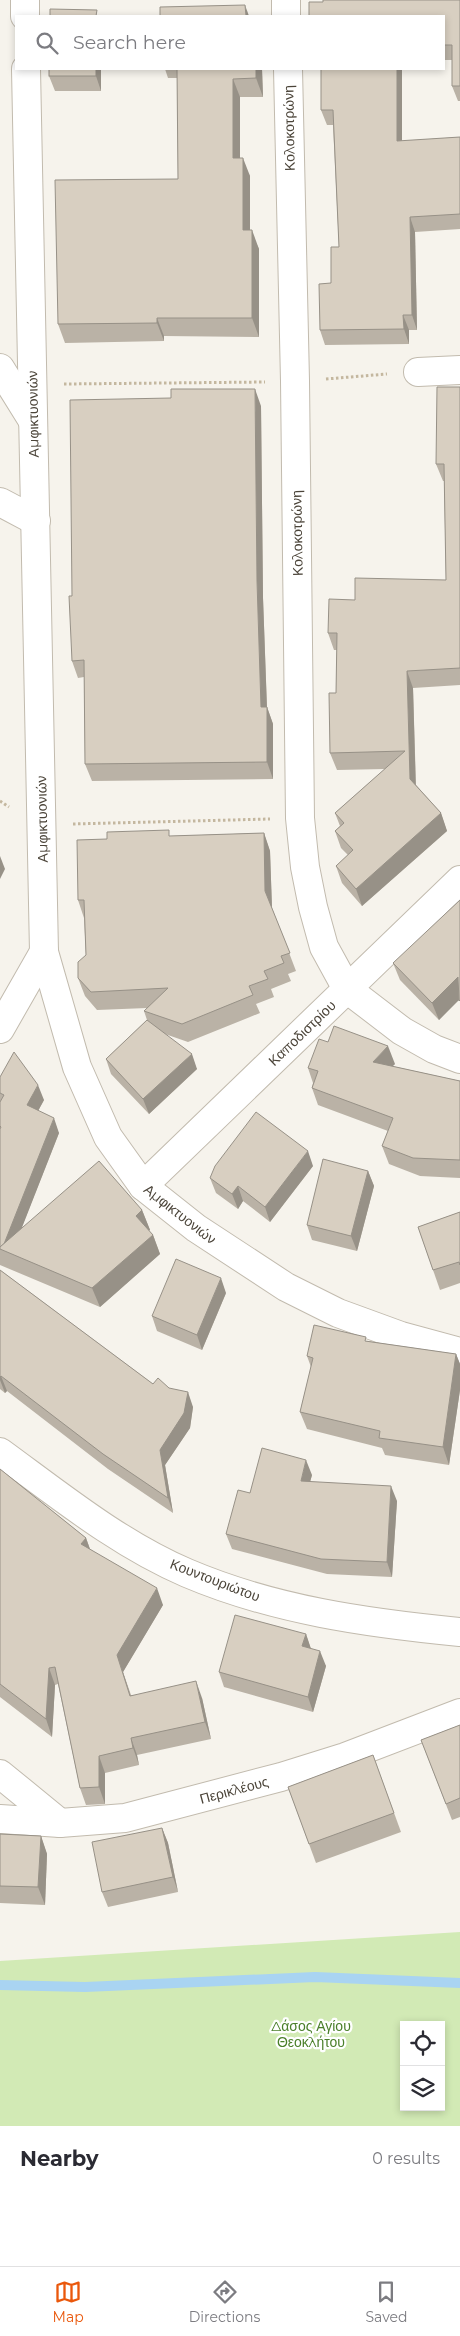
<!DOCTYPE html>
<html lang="en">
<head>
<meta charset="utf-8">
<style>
	:root { --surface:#fff; --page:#f7f7f7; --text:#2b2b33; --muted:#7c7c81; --line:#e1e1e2; --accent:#ea580c }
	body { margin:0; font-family:Montserrat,sans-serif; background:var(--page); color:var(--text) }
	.controls { position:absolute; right:15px; bottom:15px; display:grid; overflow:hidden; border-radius:0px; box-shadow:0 2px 8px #0003 }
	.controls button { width:45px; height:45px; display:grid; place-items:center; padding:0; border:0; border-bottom:1px solid var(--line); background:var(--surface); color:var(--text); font:25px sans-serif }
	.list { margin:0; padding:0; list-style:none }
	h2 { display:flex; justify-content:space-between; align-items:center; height:65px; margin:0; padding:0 20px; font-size:21px }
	h2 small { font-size:16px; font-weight:400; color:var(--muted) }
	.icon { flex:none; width:28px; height:28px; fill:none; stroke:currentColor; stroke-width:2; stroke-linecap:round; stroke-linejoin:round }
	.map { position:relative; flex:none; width:460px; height:2126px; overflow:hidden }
	.search { position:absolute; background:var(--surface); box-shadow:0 2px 8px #0003; left:15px; right:15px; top:15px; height:55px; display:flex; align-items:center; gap:12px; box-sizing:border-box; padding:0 18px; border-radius:0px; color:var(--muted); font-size:19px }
	.sheet { height:140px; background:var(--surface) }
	nav { display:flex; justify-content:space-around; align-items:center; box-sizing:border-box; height:70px; border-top:1px solid var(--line); background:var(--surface); font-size:14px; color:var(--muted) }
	nav a { display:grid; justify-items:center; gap:2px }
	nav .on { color:var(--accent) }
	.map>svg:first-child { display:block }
	.green { fill:#d2eab5; fill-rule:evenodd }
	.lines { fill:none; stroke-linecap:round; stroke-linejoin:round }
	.stream { stroke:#a9d4f2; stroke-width:10 }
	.minor-casing { stroke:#c2bbae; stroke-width:30 }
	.path { stroke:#c4b79f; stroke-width:3; stroke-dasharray:2.5 2.5; stroke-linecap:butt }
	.minor { stroke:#fff; stroke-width:28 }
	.wall { fill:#bab2a6 }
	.shaded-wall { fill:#979187 }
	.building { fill:#d8cfc1; stroke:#979187 }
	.labels { text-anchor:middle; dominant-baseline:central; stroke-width:4.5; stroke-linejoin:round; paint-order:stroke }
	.street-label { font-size:14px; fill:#4b4439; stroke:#fff }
	.park-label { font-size:14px; fill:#4a7f2a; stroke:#fff }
</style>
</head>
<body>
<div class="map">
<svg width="460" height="2126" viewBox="0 0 460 2126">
	<rect width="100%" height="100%" fill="#f6f3ec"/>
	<path class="green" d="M460 1932V2126H0V1961ZM404 2025H441V2107H404Z"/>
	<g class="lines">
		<path class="stream" d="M0 1985 85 1987 315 1977 460 1983"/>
		<g class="minor-casing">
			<g id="minor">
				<path d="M25 0V16"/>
				<path d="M286 0V16"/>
				<path d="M26 69 44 952 77 1067 108 1137 143 1186 196 1228 286 1287 338 1313 401 1336 460 1352"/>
				<path d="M288 69 295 381 300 818 305 867 313 907 324 947 347 989 402 1031 434 1049 460 1059"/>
				<path d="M0 368 33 421"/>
				<path d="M418 372 460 370"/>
				<path d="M0 502 36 521"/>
				<path d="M0 1029 44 952"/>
				<path d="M143 1186 460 880"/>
				<path d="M0 1452C59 1495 119 1544 187 1573 274 1610 367 1623 460 1632"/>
				<path d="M0 1774 60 1823"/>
				<path d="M0 1819 60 1823 125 1818 281 1777 345 1757 460 1713"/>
			</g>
		</g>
		<g class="path">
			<path d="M326 379 387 374"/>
			<path d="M64 384 265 382"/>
			<path d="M0 801 9 807"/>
			<path d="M73 824 270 819"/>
		</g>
		<use href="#minor" class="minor"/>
	</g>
	<g class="wall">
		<path d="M460 0V101H458L452 86V60H444V16L323 2Z"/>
		<path d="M49 69H101V91H55L49 76Z"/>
		<path d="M165 69H262L263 97H240V158L250 176V230L259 249V337L164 336V341L65 343 58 324 178 179 177 78H168Z"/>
		<path d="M402 69V141L460 137V229L415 232 417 330H409V344L325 345 320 330 339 247 333 125H327L321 110Z"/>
		<path d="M460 387V685L413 688 416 785 441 813 447 831 362 906 342 883 336 866 348 855 341 848 335 831 340 826 335 813 385 769 337 770 330 753 336 693 337 650H334L328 633 355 600 446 580 444 481H443L436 464Z"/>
		<path d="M261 406 263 598 267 707 273 724V779L92 781 85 764 84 677 78 678 72 661V596Z"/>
		<path d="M264 833 270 851 272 908 296 971 288 974 291 981 271 989 274 997 256 1004 260 1013 188 1042 165 1034 197 1069 149 1114 111 1074 106 1059 147 1020 144 1011 147 1008 97 1010 85 996 78 978 86 955 84 918 78 900 107 839 171 836Z"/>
		<path d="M393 963 459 999 439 1020 400 980Z"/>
		<path d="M395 1064 392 1066 460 1081V1178L420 1176 389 1164 382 1146 388 1131 318 1105 312 1088 313 1083 308 1068Z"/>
		<path d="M0 1077 44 1100 38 1111 59 1133 21 1229 142 1210 150 1230H148L153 1235 160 1254 100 1307 0 1265Z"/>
		<path d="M313 1166 270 1222 243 1201 238 1209 216 1193 210 1178Z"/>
		<path d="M368 1171 374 1186 357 1251 312 1240 307 1225Z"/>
		<path d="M460 1212V1283L440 1290 418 1227Z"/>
		<path d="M0 1270 153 1384 169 1388 193 1407 190 1428 165 1465 173 1513 108 1469 7 1391 5 1393 0 1389Z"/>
		<path d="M226 1293 202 1350 157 1331 152 1316Z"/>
		<path d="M367 1341 456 1354 460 1364V1390L449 1465 385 1455 382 1448 307 1429 300 1412 311 1367 307 1356Z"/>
		<path d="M0 1469 86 1538 90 1549 163 1605 123 1672 131 1695 202 1698 211 1739 137 1755 139 1765 105 1773V1804L86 1805 80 1788 58 1684 55 1685 52 1737 0 1697Z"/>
		<path d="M312 1475 310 1482 397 1501 392 1577 327 1574 232 1549 226 1534 250 1493Z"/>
		<path d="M306 1634 311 1649 326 1666 313 1712 224 1687 219 1672Z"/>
		<path d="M460 1725V1817L452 1820 421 1740Z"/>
		<path d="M373 1755 401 1832 316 1863 288 1787Z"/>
		<path d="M162 1828 168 1843 178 1892 108 1907 102 1892Z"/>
		<path d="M0 1834 41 1836 47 1854 45 1905 0 1903Z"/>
	</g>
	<g class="shaded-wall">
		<path d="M245 5 249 16H246Z"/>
		<path d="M96 69H101V91L96 76Z"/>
		<path d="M256 69H262L263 97 256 78Z"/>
		<path d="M397 69H402V156L397 141Z"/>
		<path d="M233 79 240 97V176L233 158Z"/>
		<path d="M243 158 250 176V249L243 230Z"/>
		<path d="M410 217 415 232 417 330 412 315Z"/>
		<path d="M252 230 259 249V337L252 318Z"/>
		<path d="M403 315 409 330V344L404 329Z"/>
		<path d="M157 318 164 336V341L157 323Z"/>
		<path d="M255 389 261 406 263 598 267 710V707L273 724V779L267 762 261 707 257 581Z"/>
		<path d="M407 671 413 688 416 796 410 779Z"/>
		<path d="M441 813 447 831 362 906 356 889Z"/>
		<path d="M264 833 270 851 272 909 265 891Z"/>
		<path d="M0 856 5 869 0 879Z"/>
		<path d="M458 977 460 999 439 1020 432 1003Z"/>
		<path d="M388 1046 395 1064 380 1079 373 1062Z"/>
		<path d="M192 1054 197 1069 149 1114 143 1099Z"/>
		<path d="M38 1085 44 1100 33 1120 27 1105Z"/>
		<path d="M54 1118 59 1133 12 1253 2 1249Z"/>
		<path d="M308 1151 313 1166 270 1222 265 1207Z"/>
		<path d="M368 1171 374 1186 357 1251 351 1236Z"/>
		<path d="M238 1186 243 1201 238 1209 232 1194Z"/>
		<path d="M142 1210 150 1230 143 1235 136 1216Z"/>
		<path d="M153 1235 160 1254 100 1307 92 1288Z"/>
		<path d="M221 1278 226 1293 202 1350 197 1335Z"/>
		<path d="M456 1354 460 1364V1390L449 1465 443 1447Z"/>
		<path d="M1 1376 7 1391 5 1393 0 1380V1377Z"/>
		<path d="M188 1392 193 1407 190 1428 165 1465 173 1513 168 1498 160 1450Z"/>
		<path d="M306 1460 312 1475 306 1496 301 1481Z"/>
		<path d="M391 1486 397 1501 392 1577 387 1562Z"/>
		<path d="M86 1538 92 1555 81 1544Z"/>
		<path d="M157 1588 163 1605 123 1672 136 1713 117 1655Z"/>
		<path d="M306 1634 311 1649 302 1646Z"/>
		<path d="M320 1651 326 1666 313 1712 308 1697Z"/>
		<path d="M49 1668 55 1685 52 1737 46 1719Z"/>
		<path d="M196 1681 202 1698 211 1739 205 1722Z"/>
		<path d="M131 1738 137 1755 139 1765 133 1748Z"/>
		<path d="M99 1756 105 1773V1804L99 1787Z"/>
		<path d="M162 1828 168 1843 178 1892 173 1877Z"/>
		<path d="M41 1836 47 1854 45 1905 38 1887Z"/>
	</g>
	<g class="building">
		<path d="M323 0H460V86H452V45H444V16H309V2H323Z"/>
		<path d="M245 5 246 16H160V7Z"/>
		<path d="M50 9 97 10 96 16H50Z"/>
		<rect x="49" y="69" width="47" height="7"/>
		<path d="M177 69H256V78L233 79V158H243V230H252V318H157V323L58 324 55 180 178 179Z"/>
		<path d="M321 69H397V141L460 137V214L410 217 412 315H403L404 329 320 330 319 284 331 283V247H339L333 110H321Z"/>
		<path d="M437 387H460V668L407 671 410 779 441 813 356 889 336 866 353 850 335 831 344 823 335 813 405 751 330 753 329 693H336L337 633H328L329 599 355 600V578L446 580 444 464H436Z"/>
		<path d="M171 389H255L257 581 261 707H267V762L85 764 84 660 72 661 69 596H72L70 400 171 398Z"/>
		<path d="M169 830V836L264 833 265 891 290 953 281 956 284 963 264 971 268 979 249 986 253 995 182 1024 144 1011 168 988 91 992 78 978V962L86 955 84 900H78L77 840 107 839V832Z"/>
		<path d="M460 900V1000L459 1001 458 977 432 1003 393 963Z"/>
		<path d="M147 1020 192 1054 143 1099 106 1059Z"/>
		<path d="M334 1026 388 1046 373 1062 460 1081V1160L413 1158 382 1146 393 1118 312 1088 318 1071 308 1068 319 1039 328 1042Z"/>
		<path d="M14 1052 38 1085 27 1105 54 1118 4 1244 0 1247V1129L1 1127 0 1126V1102L4 1095 0 1093V1077Z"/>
		<path d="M256 1112 308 1151 265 1207 238 1186 232 1194 210 1178 215 1166Z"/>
		<path d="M323 1159 368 1171 351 1236 307 1225Z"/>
		<path d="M99 1161 142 1210 136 1216 153 1235 92 1288 0 1249V1247Z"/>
		<path d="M460 1212V1265L459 1262 433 1270 418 1227Z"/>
		<path d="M176 1259 221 1278 197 1335 152 1316Z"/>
		<path d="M0 1270 153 1384 158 1378 169 1388 188 1392 184 1413 160 1450 168 1498 103 1454 1 1376 0 1377Z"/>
		<path d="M314 1325 366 1337 365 1341 456 1354 443 1447 379 1438 380 1431 300 1412 313 1358 307 1356Z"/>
		<path d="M262 1448 306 1460 301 1481 391 1486 387 1562 321 1559 226 1534 238 1490 250 1493Z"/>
		<path d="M0 1469 86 1538 81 1544 157 1588 117 1655 130 1696 196 1681 205 1722 131 1738 133 1748 99 1756V1787L80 1788 55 1667 49 1668 46 1719 0 1684Z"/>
		<path d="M235 1615 306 1634 302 1646 320 1651 308 1697 219 1672Z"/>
		<path d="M460 1725V1798L446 1804 421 1740Z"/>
		<path d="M373 1755 394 1813 309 1844 288 1787Z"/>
		<path d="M162 1828 173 1877 102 1892 92 1842Z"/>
		<path d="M0 1834 41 1836 38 1887 0 1886Z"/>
	</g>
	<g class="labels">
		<g class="street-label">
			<text transform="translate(289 128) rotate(-91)">Κολοκοτρώνη</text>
			<text transform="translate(33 414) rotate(-91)">Αμφικτυονιών</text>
			<text transform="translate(297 533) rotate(-91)">Κολοκοτρώνη</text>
			<text transform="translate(42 819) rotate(-91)">Αμφικτυονιών</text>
			<text transform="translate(302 1033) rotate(-44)">Καποδιστρίου</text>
			<text transform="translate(180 1214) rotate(38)">Αμφικτυονιών</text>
			<text transform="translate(215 1580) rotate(21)">Κουντουριώτου</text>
			<text transform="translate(234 1790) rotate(-15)">Περικλέους</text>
		</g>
		<g class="park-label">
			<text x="311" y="2026">Δάσος Αγίου<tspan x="311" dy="16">Θεοκλήτου</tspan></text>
		</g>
	</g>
</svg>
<div class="controls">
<button><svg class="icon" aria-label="locate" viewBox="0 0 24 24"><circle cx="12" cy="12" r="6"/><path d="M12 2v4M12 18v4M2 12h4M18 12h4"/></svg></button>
<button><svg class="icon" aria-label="layers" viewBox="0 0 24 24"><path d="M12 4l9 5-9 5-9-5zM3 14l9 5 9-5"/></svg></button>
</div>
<div class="search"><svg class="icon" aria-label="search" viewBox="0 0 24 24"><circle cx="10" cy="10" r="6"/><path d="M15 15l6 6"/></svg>Search here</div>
</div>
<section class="sheet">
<h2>Nearby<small>0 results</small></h2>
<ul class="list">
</ul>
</section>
<nav>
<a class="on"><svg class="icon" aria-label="map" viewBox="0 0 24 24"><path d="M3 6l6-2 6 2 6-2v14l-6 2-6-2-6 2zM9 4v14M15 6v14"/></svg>Map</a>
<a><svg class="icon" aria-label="directions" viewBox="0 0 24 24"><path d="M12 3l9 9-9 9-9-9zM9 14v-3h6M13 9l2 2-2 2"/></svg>Directions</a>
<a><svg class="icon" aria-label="saved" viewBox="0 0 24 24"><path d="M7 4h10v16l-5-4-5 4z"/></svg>Saved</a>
</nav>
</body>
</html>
